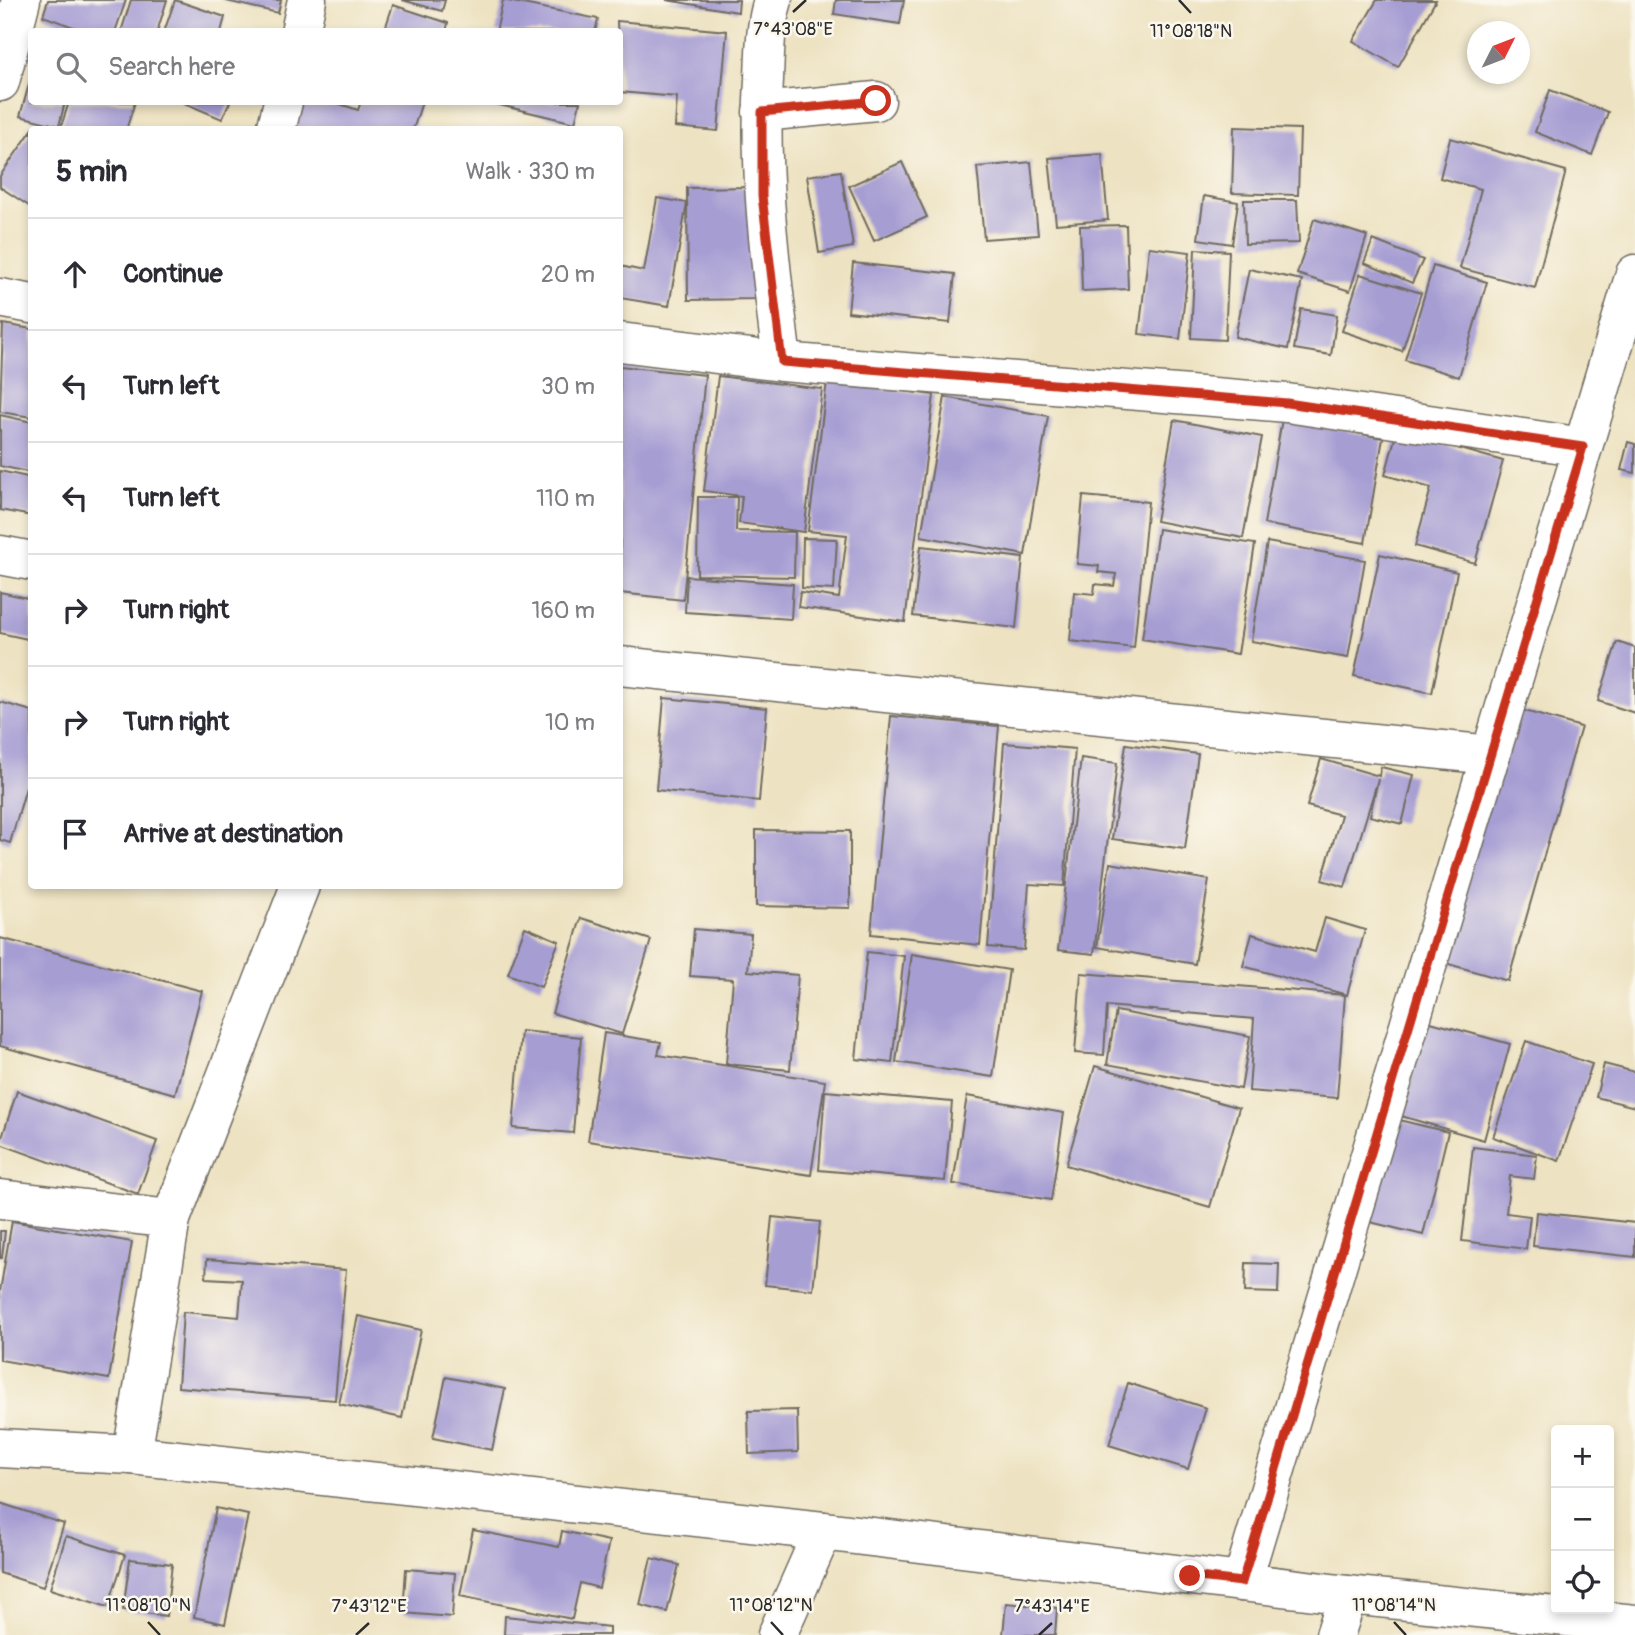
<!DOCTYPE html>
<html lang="en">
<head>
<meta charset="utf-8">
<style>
	:root { --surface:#fff; --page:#f7f7f7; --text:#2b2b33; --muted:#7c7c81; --line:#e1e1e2 }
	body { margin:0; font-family:Pangolin,sans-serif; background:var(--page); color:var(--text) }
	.controls { position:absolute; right:21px; bottom:21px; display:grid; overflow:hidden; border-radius:7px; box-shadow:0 4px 10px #0003 }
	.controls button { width:63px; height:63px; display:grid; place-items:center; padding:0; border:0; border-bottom:2px solid var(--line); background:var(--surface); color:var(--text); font:35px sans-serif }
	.compass { position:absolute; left:1467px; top:21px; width:63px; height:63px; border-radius:50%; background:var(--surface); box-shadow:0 4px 10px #0003; rotate:48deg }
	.stop { position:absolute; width:21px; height:21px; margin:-16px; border:5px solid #c8321e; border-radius:50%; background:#fff }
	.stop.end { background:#c8321e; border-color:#fff; box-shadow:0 2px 7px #0008 }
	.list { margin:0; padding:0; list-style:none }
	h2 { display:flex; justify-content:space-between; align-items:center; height:91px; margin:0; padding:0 28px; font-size:30px }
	h2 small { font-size:23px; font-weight:400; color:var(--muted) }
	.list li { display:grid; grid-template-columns:46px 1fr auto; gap:21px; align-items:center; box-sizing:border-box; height:112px; padding:0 28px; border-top:2px solid var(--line) }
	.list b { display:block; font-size:26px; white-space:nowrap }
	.list em { font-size:23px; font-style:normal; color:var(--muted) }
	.icon { flex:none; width:38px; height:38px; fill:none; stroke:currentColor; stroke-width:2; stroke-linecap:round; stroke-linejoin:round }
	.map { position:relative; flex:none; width:1635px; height:1635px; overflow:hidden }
	.search { position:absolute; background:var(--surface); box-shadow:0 4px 10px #0003; left:28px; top:28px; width:595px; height:77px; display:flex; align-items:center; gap:18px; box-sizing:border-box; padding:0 24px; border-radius:7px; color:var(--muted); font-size:26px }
	.panel { position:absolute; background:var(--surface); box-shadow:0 4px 10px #0003; left:28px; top:126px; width:595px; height:763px; border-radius:7px }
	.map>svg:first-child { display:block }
	.building { fill:#a69dd3 }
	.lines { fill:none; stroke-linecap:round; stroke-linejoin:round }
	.minor-casing { stroke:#6f6b60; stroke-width:41 }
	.minor { stroke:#fff; stroke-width:38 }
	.route { stroke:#c8321e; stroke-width:9 }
	.ticks { fill:none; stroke:#2b2b2b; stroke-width:2.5 }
	.ticks-label { font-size:18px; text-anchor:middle; fill:#2b2b2b; stroke:#fbf7ec; stroke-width:5; stroke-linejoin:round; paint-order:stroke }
</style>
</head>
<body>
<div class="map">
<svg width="1635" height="1635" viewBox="0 0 1635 1635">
	<rect width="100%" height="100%" fill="#fbf7ec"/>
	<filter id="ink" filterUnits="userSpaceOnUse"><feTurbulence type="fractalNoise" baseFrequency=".0143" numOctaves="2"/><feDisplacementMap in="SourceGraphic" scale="14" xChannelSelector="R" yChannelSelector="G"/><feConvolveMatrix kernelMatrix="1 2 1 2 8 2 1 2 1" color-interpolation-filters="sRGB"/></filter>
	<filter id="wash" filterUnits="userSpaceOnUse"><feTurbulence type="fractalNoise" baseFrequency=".00686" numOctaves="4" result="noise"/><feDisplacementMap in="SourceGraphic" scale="28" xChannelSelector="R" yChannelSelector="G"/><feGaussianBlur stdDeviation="1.57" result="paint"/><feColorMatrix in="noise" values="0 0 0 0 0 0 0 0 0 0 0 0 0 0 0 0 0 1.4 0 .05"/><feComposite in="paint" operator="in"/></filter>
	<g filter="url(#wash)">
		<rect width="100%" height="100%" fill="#ede2c1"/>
		<g id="blocks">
			<g class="building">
				<path d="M48 0H126L115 32H87L43 16Z"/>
				<path d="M131 0H167L157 32H121Z"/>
				<path d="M175 0 225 17 221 32H164Z"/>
				<path d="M222 0H281L278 13Z"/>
				<path d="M402 0H445L442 11Z"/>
				<path d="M503 0 598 19 595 32H496Z"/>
				<path d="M666 0H739L738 12Z"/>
				<path d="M836 0H904L900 24 834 14Z"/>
				<path d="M1377 0H1436L1398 67 1353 41Z"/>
				<path d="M393 5 448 23 446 32H384Z"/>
				<path d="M617 21 727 31 718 131 675 127 677 97 620 92Z"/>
				<path d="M32 74V102H65L59 126 20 116Z"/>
				<path d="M1550 90 1608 112 1592 155 1535 132Z"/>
				<path d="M69 102H135L126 130H60Z"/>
				<path d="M182 102H230L222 119Z"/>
				<path d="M303 102H334L358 110 361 102H422L413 130H294Z"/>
				<path d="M487 102H580L575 123Z"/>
				<path d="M1234 127 1300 129 1298 195 1232 193Z"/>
				<path d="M32 130V208L0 187V176Z"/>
				<path d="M1450 138 1566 171 1535 288 1460 268 1481 189 1440 178Z"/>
				<path d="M1102 154 1108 220 1056 224 1049 158Z"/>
				<path d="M902 162 927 217 874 241 849 186Z"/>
				<path d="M1031 162 1038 235 984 239 977 167Z"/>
				<path d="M841 171 853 247 819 253 807 176Z"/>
				<path d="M755 187 756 299 688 300 687 188Z"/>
				<path d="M1204 196 1238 202 1232 244 1198 239Z"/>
				<path d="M657 198 687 203 669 306 620 298V266L644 271Z"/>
				<path d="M1244 200H1297L1299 243 1245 244Z"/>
				<path d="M1314 219 1367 236 1350 291 1297 274Z"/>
				<path d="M1126 225 1128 289 1082 291 1080 226Z"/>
				<path d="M1373 240 1423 260 1412 283 1364 263Z"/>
				<path d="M1149 247 1190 252 1180 339 1139 334Z"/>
				<path d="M1195 249 1229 251 1225 340 1191 338Z"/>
				<path d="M853 263 955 274 950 323 848 312Z"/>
				<path d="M1433 266 1487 282 1459 377 1405 360Z"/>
				<path d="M1249 269 1302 280 1288 349 1235 337Z"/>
				<path d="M1360 274 1421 293 1402 351 1342 331Z"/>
				<path d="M1301 309 1337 315 1331 355 1294 349Z"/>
				<path d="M3 324 32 329V417L0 412Z"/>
				<path d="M620 366 705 375 683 600 620 593Z"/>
				<path d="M718 376 822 389 804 532 739 523 742 496 704 491Z"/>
				<path d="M827 381 934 395 905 622 798 607 800 592 839 598 847 535 808 531Z"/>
				<path d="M945 397 1048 416 1025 555 921 536Z"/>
				<path d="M0 415 32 422V473L0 466Z"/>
				<path d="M1282 419 1383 438 1365 543 1264 524Z"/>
				<path d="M1174 420 1262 437 1243 538 1156 521Z"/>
				<path d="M1397 431 1503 461 1475 563 1415 546 1431 488 1385 475Z"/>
				<path d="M1628 442 1635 444V473L1621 470Z"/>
				<path d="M0 471 32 478V516L0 510Z"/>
				<path d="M1083 496 1148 502 1134 648 1070 641 1074 592 1094 594 1095 584 1114 586 1116 574 1098 572 1099 566 1077 564Z"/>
				<path d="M698 497H737L736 531 795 532 794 577 697 575Z"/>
				<path d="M1158 529 1255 544 1238 654 1142 639Z"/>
				<path d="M803 538 837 539 834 590 802 588Z"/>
				<path d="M1267 542 1365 560 1348 658 1251 641Z"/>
				<path d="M921 546 1023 558 1016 628 913 616Z"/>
				<path d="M1380 554 1457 572 1432 693 1354 676Z"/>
				<path d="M687 576 793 584 791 619 685 612Z"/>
				<path d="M0 592 32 599V640L0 633Z"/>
				<path d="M1617 642 1635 648V713L1598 701Z"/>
				<path d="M664 698 767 708 759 801 656 790Z"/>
				<path d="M0 702 32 711V767L10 843 0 840Z"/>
				<path d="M1511 707 1581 727 1508 981 1438 961Z"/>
				<path d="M891 716 999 726 980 945 871 934Z"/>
				<path d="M1004 743 1075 749 1064 886 1029 884 1024 950 988 947Z"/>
				<path d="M1126 744 1198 754 1185 849 1112 839Z"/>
				<path d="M1081 758 1117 763 1094 954 1058 950Z"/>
				<path d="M1321 759 1379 776 1381 767 1414 775 1402 824 1370 816 1378 779 1345 887 1322 880 1341 815 1307 806Z"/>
				<path d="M756 830 850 831V908L756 906Z"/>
				<path d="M1110 863 1209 880 1195 964 1097 947Z"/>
				<path d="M581 918 651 940 622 1034 552 1013Z"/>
				<path d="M1325 918 1365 930 1347 995 1243 966 1252 934 1315 952Z"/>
				<path d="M525 927 559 941 541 987 508 974Z"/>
				<path d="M694 929 751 934 748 971 798 975 790 1070 726 1064 733 979 690 976Z"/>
				<path d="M0 938 202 991 175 1094 0 1046Z"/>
				<path d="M867 952 904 956 892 1063 856 1059Z"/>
				<path d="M912 954 1009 970 993 1077 896 1062Z"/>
				<path d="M1081 973 1345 995 1337 1098 1249 1091 1254 1019 1107 1006 1104 1055 1075 1053Z"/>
				<path d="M1116 1011 1250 1036 1241 1089 1107 1064Z"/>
				<path d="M1427 1021 1510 1044 1484 1140 1401 1116Z"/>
				<path d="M521 1031 581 1037 573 1133 513 1128Z"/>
				<path d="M604 1033 661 1042 658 1055 825 1081 811 1175 588 1141Z"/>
				<path d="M1526 1041 1592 1064 1559 1161 1493 1137Z"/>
				<path d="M1604 1064 1635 1072V1107L1596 1097Z"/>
				<path d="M1095 1066 1239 1108 1210 1207 1066 1165Z"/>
				<path d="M17 1091 157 1141 138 1194 0 1144Z"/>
				<path d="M825 1091 952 1102 945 1181 819 1170Z"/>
				<path d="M967 1096 1064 1113 1051 1200 953 1184Z"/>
				<path d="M1395 1119 1448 1132 1423 1235 1370 1222Z"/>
				<path d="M1473 1147 1537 1155 1534 1179 1510 1176 1506 1213 1530 1216 1526 1249 1462 1241Z"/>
				<path d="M1536 1212 1635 1223V1257L1533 1246Z"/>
				<path d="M772 1217 820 1222 813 1290 765 1285Z"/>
				<path d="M12 1221 132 1242 109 1379 0 1360V1291Z"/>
				<path d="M0 1231H5L2 1258H0Z"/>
				<path d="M207 1259 346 1270 335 1400 178 1387 183 1312 239 1317 242 1280 206 1278Z"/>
				<path d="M1246 1263 1279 1264 1278 1293 1245 1292Z"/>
				<path d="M358 1316 421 1330 402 1418 339 1404Z"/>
				<path d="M446 1377 505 1389 492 1450 433 1438Z"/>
				<path d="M1128 1383 1206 1408 1188 1469 1109 1445Z"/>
				<path d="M797 1410 798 1452 749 1454 748 1411Z"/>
				<path d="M0 1503 64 1524 43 1587 0 1573Z"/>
				<path d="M216 1508 248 1515 225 1624 194 1617Z"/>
				<path d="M473 1530 559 1547 562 1531 609 1541 599 1588 580 1583 572 1619 460 1596Z"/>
				<path d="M66 1536 125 1555 108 1607 50 1589Z"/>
				<path d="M651 1558 679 1565 667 1612 640 1605Z"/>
				<path d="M130 1559 172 1564 166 1616 123 1610Z"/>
				<path d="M406 1569 455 1573 452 1617 403 1613Z"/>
				<path d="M1006 1603 1057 1608 1055 1635H1003Z"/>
				<path d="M505 1616 609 1627V1635H504Z"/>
			</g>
		</g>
	</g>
	<g filter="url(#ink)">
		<use href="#blocks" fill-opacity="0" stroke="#6f6b60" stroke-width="2"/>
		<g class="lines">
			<g class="minor-casing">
				<g id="minor">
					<path d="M773 0C765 26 765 52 764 79 758 175 771 267 782 362"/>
					<path d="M300 32 307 0"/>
					<path d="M0 82 21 0"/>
					<path d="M762 112 876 101"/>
					<path d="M276 130 283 102"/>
					<path d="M0 298 32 304"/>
					<path d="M620 342 782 362 1287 403 1583 447"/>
					<path d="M0 555 32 561"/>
					<path d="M620 666 1491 755"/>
					<path d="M0 1199 171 1219"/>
					<path d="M0 1448 132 1455 823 1531 1348 1595 1635 1624"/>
					<path d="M132 1455 171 1219 300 886"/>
					<path d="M1242 1582 1635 274"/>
					<path d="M777 1635 823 1531"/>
					<path d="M1335 1635 1348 1595"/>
				</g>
			</g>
			<use href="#minor" class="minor"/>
		</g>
	</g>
	<g class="lines" filter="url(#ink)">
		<path class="route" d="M876 101 762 112V196L782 362 1287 403 1583 447 1242 1582 1190 1576"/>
	</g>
	<path class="ticks" d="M1179 0 1191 13M793 12 806 0M148 1622 160 1635M771 1622 783 1635M1394 1622 1406 1635M356 1635 369 1623M1039 1635 1052 1623"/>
	<g class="ticks-label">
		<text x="793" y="35">7°43'08"E</text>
		<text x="1191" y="37">11°08'18"N</text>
		<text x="148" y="1611">11°08'10"N</text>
		<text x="771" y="1611">11°08'12"N</text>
		<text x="1394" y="1611">11°08'14"N</text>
		<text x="369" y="1612">7°43'12"E</text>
		<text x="1052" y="1612">7°43'14"E</text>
	</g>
</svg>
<div class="controls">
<button>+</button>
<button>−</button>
<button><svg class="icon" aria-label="locate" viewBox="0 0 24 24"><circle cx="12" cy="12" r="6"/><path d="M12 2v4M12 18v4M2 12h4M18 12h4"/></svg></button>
</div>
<svg class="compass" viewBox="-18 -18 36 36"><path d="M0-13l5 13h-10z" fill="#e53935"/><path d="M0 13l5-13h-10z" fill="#7c7c81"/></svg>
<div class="stop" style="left:876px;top:101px"></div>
<div class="stop end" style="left:1190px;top:1576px"></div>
<div class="search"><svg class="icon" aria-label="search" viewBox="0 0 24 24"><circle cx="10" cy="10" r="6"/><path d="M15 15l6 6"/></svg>Search here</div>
<section class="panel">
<h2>5 min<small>Walk · 330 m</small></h2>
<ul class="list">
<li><svg class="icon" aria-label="ahead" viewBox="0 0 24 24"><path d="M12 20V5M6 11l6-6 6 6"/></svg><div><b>Continue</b></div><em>20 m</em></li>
<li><svg class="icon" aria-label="left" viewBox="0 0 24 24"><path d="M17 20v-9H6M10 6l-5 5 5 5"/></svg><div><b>Turn left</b></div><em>30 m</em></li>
<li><svg class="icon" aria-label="left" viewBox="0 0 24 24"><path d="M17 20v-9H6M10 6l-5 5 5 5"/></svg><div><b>Turn left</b></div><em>110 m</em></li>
<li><svg class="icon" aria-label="right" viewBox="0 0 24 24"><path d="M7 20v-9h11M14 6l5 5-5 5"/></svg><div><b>Turn right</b></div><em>160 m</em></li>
<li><svg class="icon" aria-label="right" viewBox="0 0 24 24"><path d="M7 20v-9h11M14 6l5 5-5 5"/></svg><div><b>Turn right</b></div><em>10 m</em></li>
<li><svg class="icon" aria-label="arrive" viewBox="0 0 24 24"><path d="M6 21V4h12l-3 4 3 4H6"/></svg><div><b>Arrive at destination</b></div></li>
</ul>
</section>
</div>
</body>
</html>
